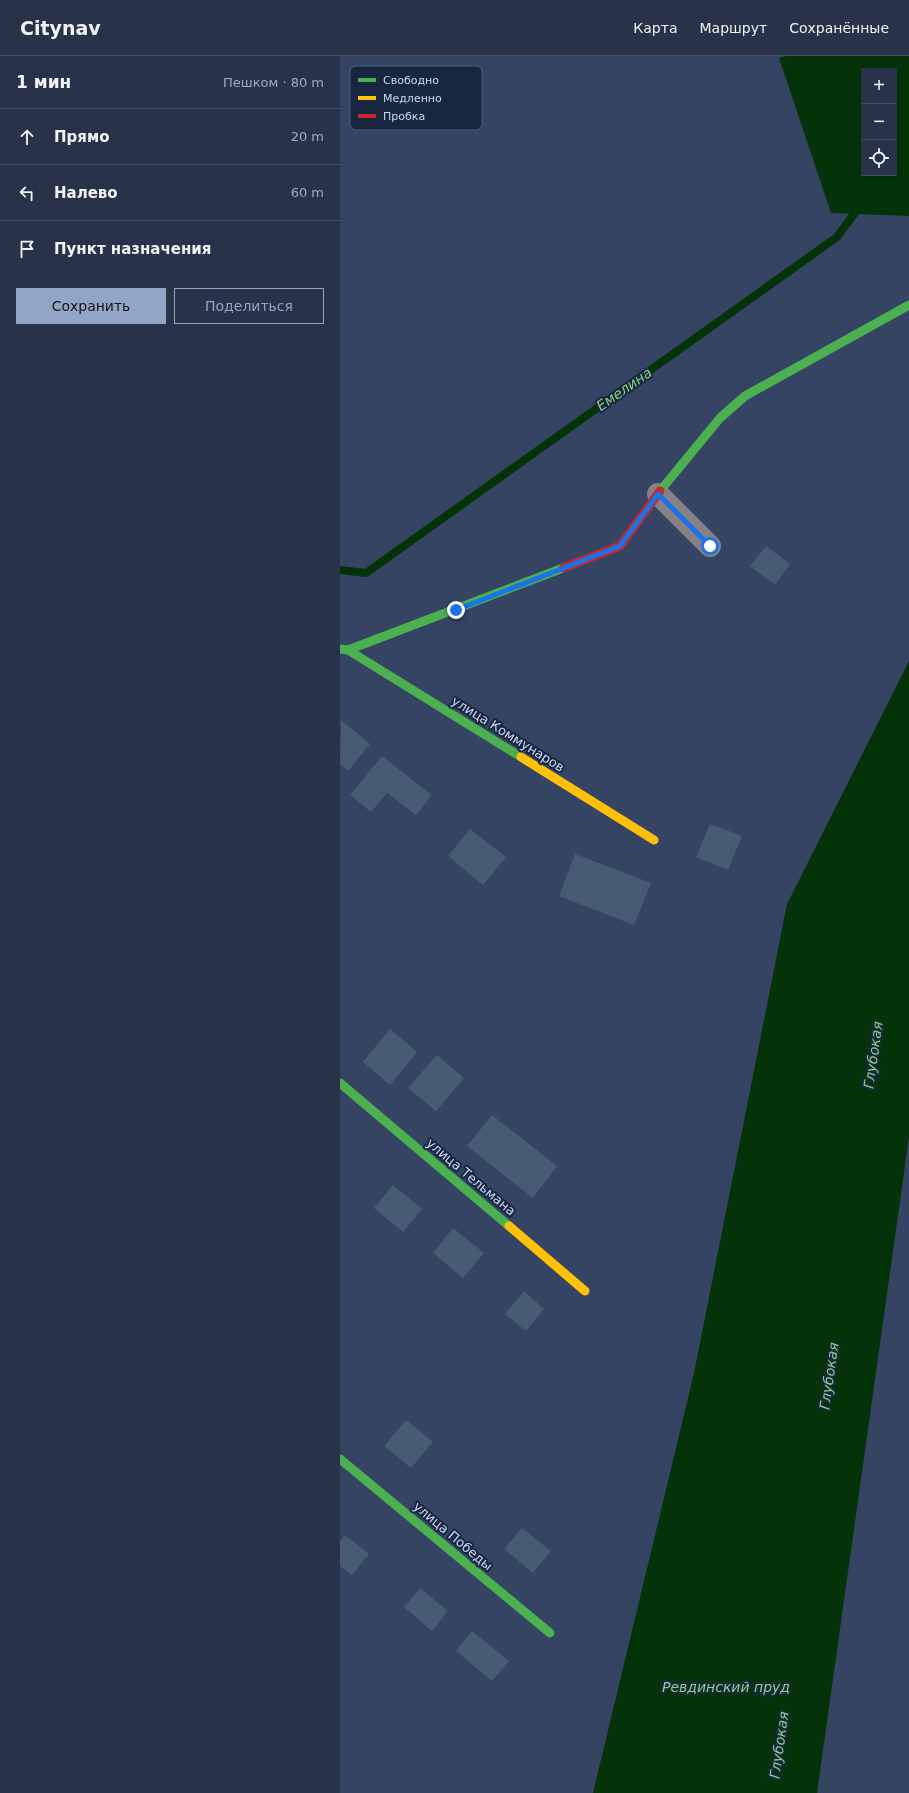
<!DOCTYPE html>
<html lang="ru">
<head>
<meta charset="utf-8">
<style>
	:root { --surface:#28334a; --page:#303b51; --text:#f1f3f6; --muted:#a5aab5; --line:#444e62; --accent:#93a5c6 }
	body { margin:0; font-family:"DejaVu Sans",sans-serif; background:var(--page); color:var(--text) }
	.controls { position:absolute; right:12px; top:12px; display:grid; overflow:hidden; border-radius:0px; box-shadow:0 2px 6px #0003 }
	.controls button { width:36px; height:36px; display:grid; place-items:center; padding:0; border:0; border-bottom:1px solid var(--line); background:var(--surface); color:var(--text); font:20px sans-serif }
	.stop { position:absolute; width:12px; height:12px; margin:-9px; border:3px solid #1a73e8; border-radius:50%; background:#fff }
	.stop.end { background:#1a73e8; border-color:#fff; box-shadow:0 1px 4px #0008 }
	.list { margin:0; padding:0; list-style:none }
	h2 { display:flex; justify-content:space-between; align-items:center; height:52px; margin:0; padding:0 16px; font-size:17px }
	h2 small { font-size:13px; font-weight:400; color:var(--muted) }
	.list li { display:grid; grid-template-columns:26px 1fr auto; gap:12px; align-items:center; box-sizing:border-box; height:56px; padding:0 16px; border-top:1px solid var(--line) }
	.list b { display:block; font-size:15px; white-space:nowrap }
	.list em { font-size:13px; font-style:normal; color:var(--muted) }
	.actions { display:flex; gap:8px; padding:12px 16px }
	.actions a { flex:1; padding:9px 0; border:1px solid var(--accent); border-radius:0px; text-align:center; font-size:14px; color:var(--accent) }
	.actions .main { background:var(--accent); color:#111 }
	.icon { flex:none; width:22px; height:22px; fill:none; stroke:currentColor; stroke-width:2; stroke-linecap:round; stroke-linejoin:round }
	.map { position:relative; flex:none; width:569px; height:1737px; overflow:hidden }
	header { display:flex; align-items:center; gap:24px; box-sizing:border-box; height:56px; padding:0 20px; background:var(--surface); border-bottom:1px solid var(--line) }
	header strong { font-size:19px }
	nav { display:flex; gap:22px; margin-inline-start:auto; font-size:14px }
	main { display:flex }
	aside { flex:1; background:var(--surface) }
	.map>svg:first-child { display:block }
	.water { fill:#053309; fill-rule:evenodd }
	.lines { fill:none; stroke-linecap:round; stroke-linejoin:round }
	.stream { stroke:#053309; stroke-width:8 }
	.building { fill:#475b72 }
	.street { stroke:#877f83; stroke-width:22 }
	.fast { stroke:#4caf50; stroke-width:9 }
	.slow { stroke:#ffc107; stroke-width:9 }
	.jam { stroke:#c62828; stroke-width:9 }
	.route { stroke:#1a73e8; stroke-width:5 }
	.labels { text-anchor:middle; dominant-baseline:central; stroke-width:4; stroke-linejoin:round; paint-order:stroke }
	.street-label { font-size:13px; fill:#c6d9fb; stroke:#192640 }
	.water-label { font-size:14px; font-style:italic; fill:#81d77d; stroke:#192640 }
	.key { fill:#192640; stroke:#4d5c78; stroke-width:1 }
	.key-label { font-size:11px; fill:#c6d9fb }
</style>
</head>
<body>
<header>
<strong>Citynav</strong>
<nav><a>Карта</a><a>Маршрут</a><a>Сохранённые</a></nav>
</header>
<main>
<aside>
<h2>1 мин<small>Пешком · 80 m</small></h2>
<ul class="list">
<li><svg class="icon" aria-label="ahead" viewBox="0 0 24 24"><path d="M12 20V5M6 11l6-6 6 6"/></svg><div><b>Прямо</b></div><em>20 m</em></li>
<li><svg class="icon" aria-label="left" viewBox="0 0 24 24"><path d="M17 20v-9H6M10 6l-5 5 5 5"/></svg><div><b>Налево</b></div><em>60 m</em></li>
<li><svg class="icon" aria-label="arrive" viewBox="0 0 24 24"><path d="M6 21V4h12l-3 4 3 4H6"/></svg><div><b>Пункт назначения</b></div></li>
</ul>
<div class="actions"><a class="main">Сохранить</a><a>Поделиться</a></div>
</aside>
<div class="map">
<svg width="569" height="1737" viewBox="0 0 569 1737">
	<rect width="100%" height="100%" fill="#354463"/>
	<g class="water">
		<path d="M445 0H569V160L491 157 439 2ZM524 15H554V117H524Z"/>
		<path d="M569 605V1081L477 1737H253L354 1317 447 848Z"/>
	</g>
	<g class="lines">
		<path class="stream" d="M0 514 26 517 497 181 520 150"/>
	</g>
	<g class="building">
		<path d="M426 490 450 508 435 529 410 510Z"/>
		<path d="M1 664 30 688 8 715 0 708Z"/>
		<path d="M42 700 92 739 76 759 47 737 31 756 10 739Z"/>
		<path d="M370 768 402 780 388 814 356 801Z"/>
		<path d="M130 773 166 801 143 829 108 800Z"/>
		<path d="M235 798 311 827 294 869 219 840Z"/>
		<path d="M50 973 77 996 50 1029 23 1006Z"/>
		<path d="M97 999 124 1022 96 1055 68 1032Z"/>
		<path d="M152 1059 217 1110 193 1142 127 1090Z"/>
		<path d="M53 1129 82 1153 63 1176 34 1152Z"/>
		<path d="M113 1172 144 1197 123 1222 93 1197Z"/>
		<path d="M184 1235 204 1253 186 1275 165 1258Z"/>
		<path d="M66 1364 93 1386 71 1412 44 1390Z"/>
		<path d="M182 1472 211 1495 193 1517 164 1493Z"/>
		<path d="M5 1479 29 1498 12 1519 0 1510V1485Z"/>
		<path d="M80 1532 108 1555 92 1575 64 1551Z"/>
		<path d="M132 1575 169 1605 152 1625 116 1595Z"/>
	</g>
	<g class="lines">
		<path class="street" d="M318 438 370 490"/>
		<g class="fast">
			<path d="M320 435 380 362 405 340 569 249"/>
			<path d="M0 593 8 594 223 512"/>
			<path d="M8 594 181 701"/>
			<path d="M0 1027 169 1170"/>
			<path d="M0 1403 210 1577"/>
		</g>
		<g class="slow">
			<path d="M181 701 314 784"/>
			<path d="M169 1170 245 1235"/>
		</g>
		<path class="jam" d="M223 512 280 490 320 435"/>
	</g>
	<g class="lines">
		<path class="route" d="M116 554 280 490 318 438 370 490"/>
	</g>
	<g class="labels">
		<g class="street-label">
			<text transform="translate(168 678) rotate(32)">улица Коммунаров</text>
			<text transform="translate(131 1121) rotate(40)">улица Тельмана</text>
			<text transform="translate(113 1480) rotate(40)">улица Победы</text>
		</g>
		<g class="water-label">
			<text transform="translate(284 333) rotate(-35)">Емелина</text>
			<text transform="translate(533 999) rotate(-82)">Глубокая</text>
			<text transform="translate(489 1320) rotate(-82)">Глубокая</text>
			<text x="386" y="1631">Ревдинский пруд</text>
			<text transform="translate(439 1689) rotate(-82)">Глубокая</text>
		</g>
	</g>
	<rect x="10" y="10" width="132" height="64" rx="6" class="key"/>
	<rect x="18" y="22" width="18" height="4" fill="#4caf50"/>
	<rect x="18" y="40" width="18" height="4" fill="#ffc107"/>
	<rect x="18" y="58" width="18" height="4" fill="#c62828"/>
	<g class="key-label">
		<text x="43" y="28">Свободно</text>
		<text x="43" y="46">Медленно</text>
		<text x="43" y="64">Пробка</text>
	</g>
</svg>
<div class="controls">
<button>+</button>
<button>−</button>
<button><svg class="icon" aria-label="locate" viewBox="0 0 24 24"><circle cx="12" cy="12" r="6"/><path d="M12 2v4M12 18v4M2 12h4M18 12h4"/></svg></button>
</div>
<div class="stop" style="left:370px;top:490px"></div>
<div class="stop end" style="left:116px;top:554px"></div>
</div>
</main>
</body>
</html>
